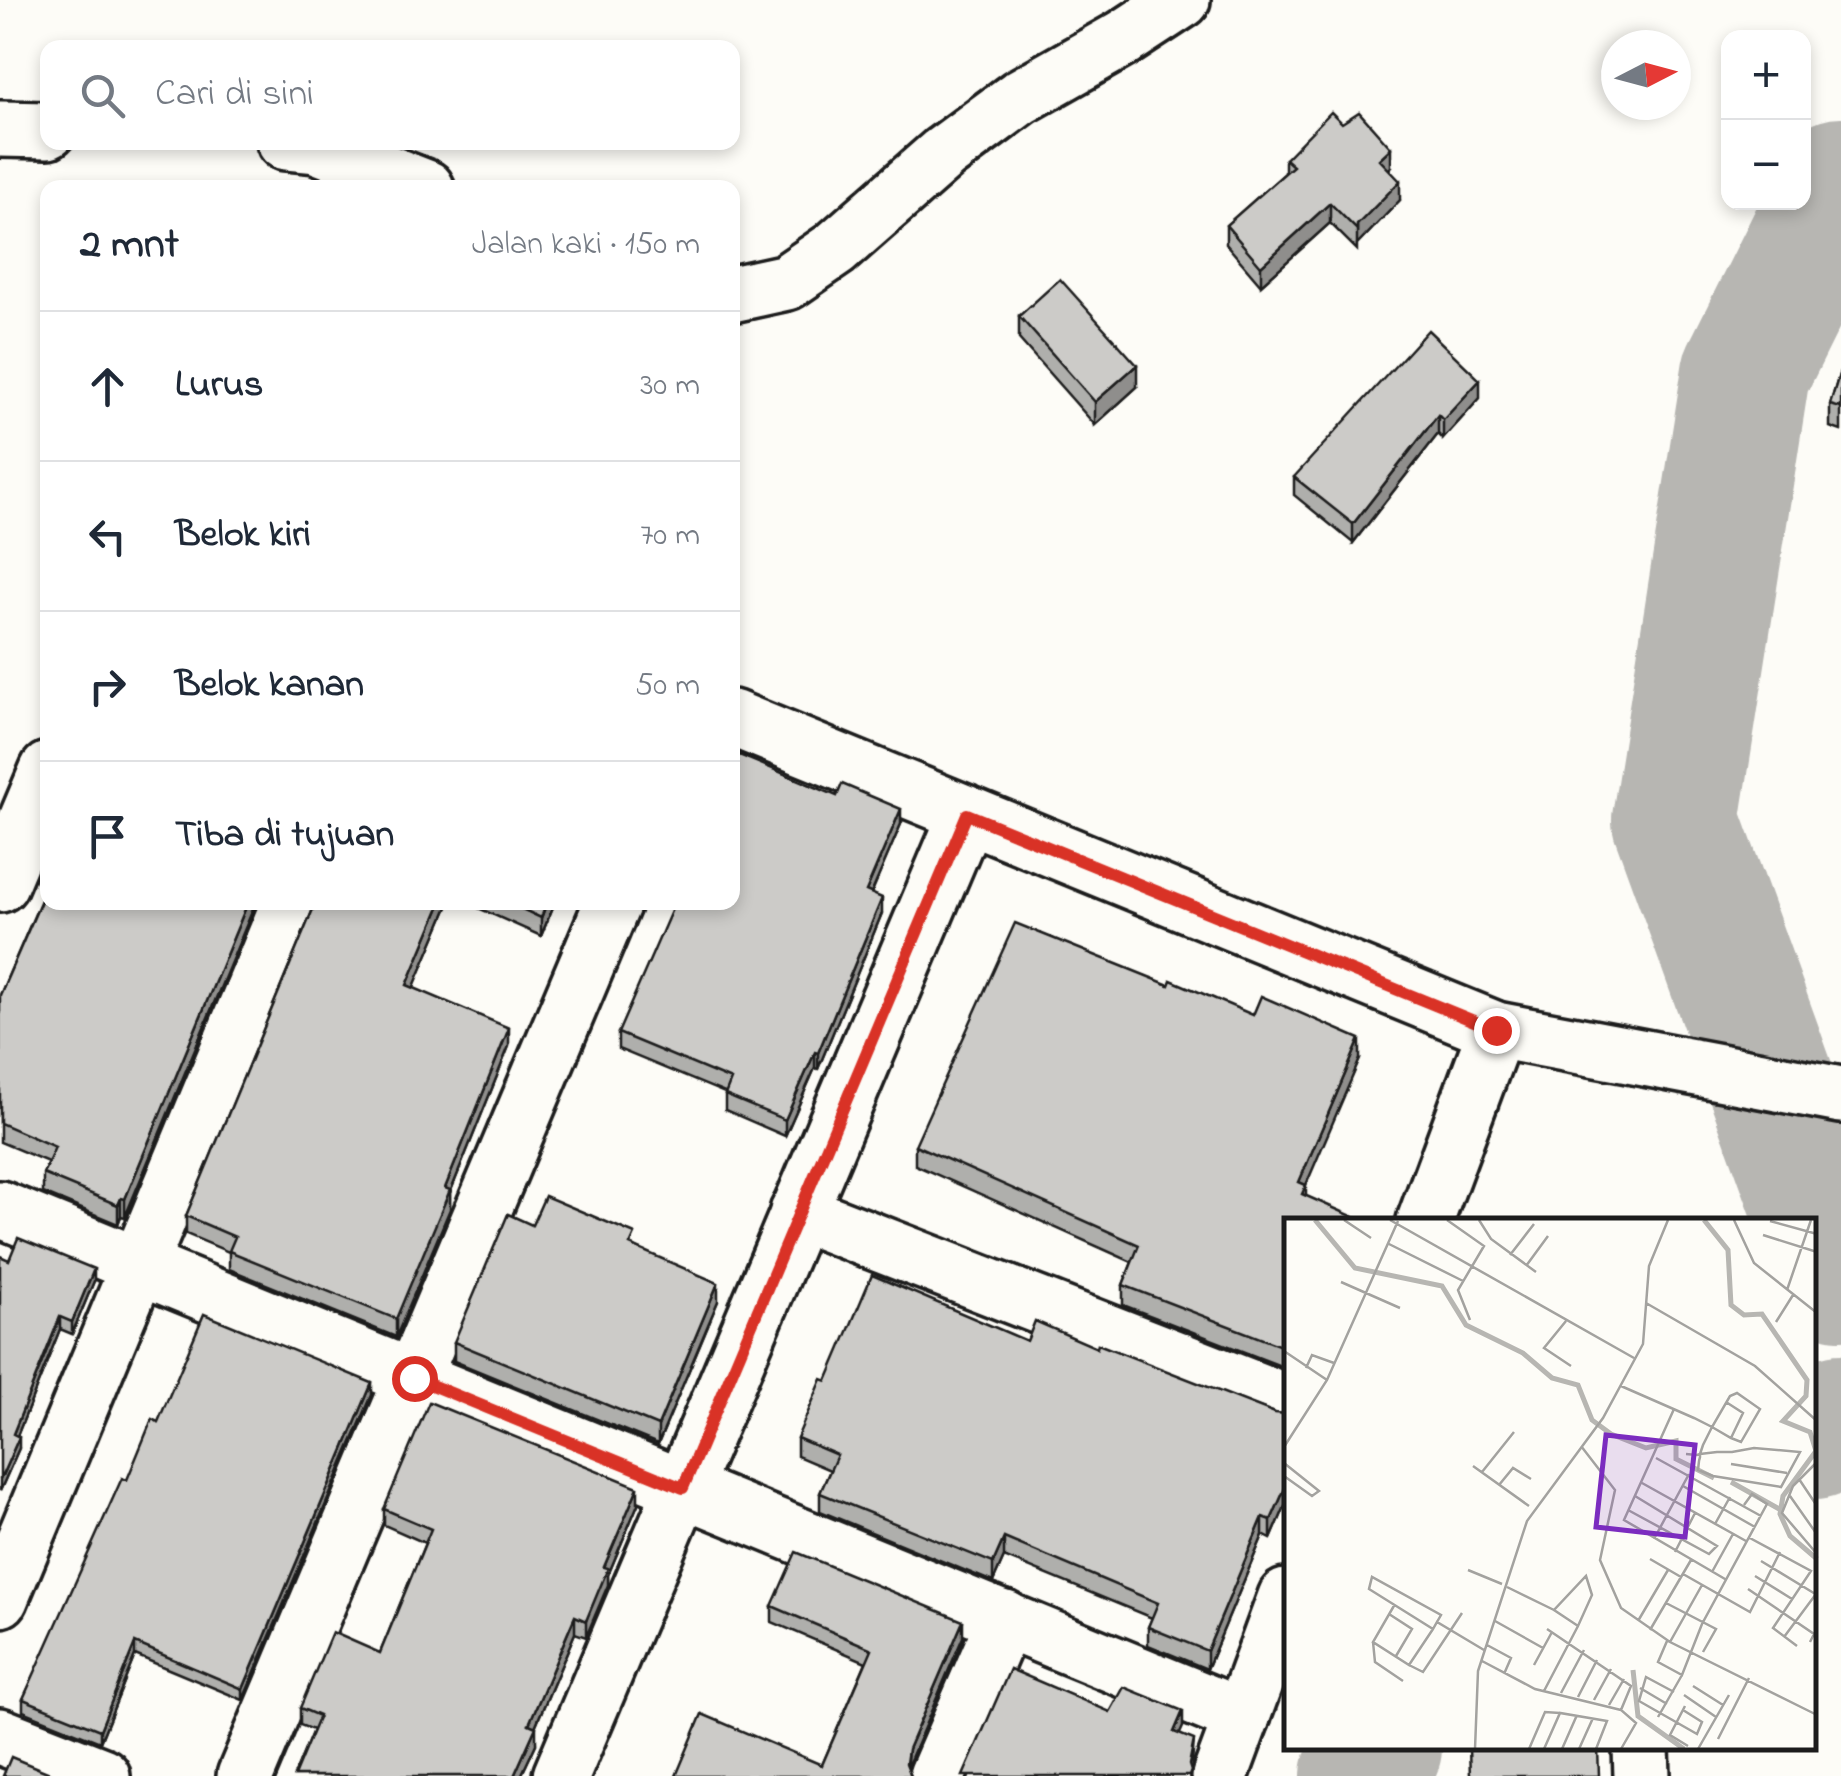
<!DOCTYPE html>
<html lang="id">
<head>
<meta charset="utf-8">
<style>
	:root { --surface:#fff; --page:#f6f6f7; --text:#1f2937; --muted:#747a83; --line:#e0e1e3 }
	body { margin:0; font-family:"Indie Flower",sans-serif; background:var(--page); color:var(--text) }
	.controls { position:absolute; right:30px; top:30px; display:grid; overflow:hidden; border-radius:20px; box-shadow:0 5px 15px #0003 }
	.controls button { width:90px; height:90px; display:grid; place-items:center; padding:0; border:0; border-bottom:2px solid var(--line); background:var(--surface); color:var(--text); font:50px sans-serif }
	.compass { position:absolute; left:1601px; top:30px; width:90px; height:90px; border-radius:50%; background:var(--surface); box-shadow:0 5px 15px #0003; rotate:84deg }
	.stop { position:absolute; width:30px; height:30px; margin:-22px; border:8px solid #d93025; border-radius:50%; background:#fff }
	.stop.end { background:#d93025; border-color:#fff; box-shadow:0 2px 10px #0008 }
	.list { margin:0; padding:0; list-style:none }
	h2 { display:flex; justify-content:space-between; align-items:center; height:130px; margin:0; padding:0 40px; font-size:42px }
	h2 small { font-size:32px; font-weight:400; color:var(--muted) }
	.list li { display:grid; grid-template-columns:65px 1fr auto; gap:30px; align-items:center; box-sizing:border-box; height:150px; padding:0 40px; border-top:2px solid var(--line) }
	.list b { display:block; font-size:38px; white-space:nowrap }
	.list em { font-size:32px; font-style:normal; color:var(--muted) }
	.icon { flex:none; width:55px; height:55px; fill:none; stroke:currentColor; stroke-width:2; stroke-linecap:round; stroke-linejoin:round }
	.map { position:relative; flex:none; width:1841px; height:1776px; overflow:hidden }
	.search { position:absolute; background:var(--surface); box-shadow:0 5px 15px #0003; left:40px; top:40px; width:700px; height:110px; display:flex; align-items:center; gap:25px; box-sizing:border-box; padding:0 35px; border-radius:20px; color:var(--muted); font-size:38px }
	.panel { position:absolute; background:var(--surface); box-shadow:0 5px 15px #0003; left:40px; top:180px; width:700px; height:730px; border-radius:20px }
	.map>svg:first-child { display:block }
	.lines { fill:none; stroke-linecap:round; stroke-linejoin:round }
	.river { stroke:#b7b6b2; stroke-width:128 }
	.minor-casing { stroke:#1c1c1c; stroke-width:62 }
	.minor { stroke:#fdfcf7; stroke-width:55 }
	.wall { fill:#afafac; stroke:#1c1c1c; stroke-width:2.5 }
	.shaded-wall { fill:#8f8e8c; stroke:#1c1c1c; stroke-width:2.5 }
	.building { fill:#cccbc8; stroke:#1c1c1c; stroke-width:2.5 }
	.route { stroke:#d93025; stroke-width:12 }
	.inset-river { fill:none; stroke:#b7b6b2; stroke-width:5 }
	.inset-road { fill:none; stroke:#a3a29f; stroke-width:2.5 }
	.view { fill:#7b2cbf; fill-opacity:0.15; stroke:#7b2cbf; stroke-width:5 }
	.inset-edge { fill:none; stroke:#1c1c1c; stroke-width:5 }
</style>
</head>
<body>
<div class="map">
<svg width="1841" height="1776" viewBox="0 0 1841 1776">
	<rect width="100%" height="100%" fill="#fdfcf7"/>
	<filter id="ink" filterUnits="userSpaceOnUse"><feTurbulence type="fractalNoise" baseFrequency=".01" numOctaves="2"/><feDisplacementMap in="SourceGraphic" scale="20" xChannelSelector="R" yChannelSelector="G"/><feConvolveMatrix kernelMatrix="1 2 1 2 8 2 1 2 1" color-interpolation-filters="sRGB"/></filter>
	<g filter="url(#ink)">
		<g class="lines">
			<g class="river">
				<path d="M1841 181 1746 372 1676 820 1841 1276"/>
				<path d="M1814 1436 1841 1418"/>
				<path d="M1365 1776 1378 1748"/>
			</g>
			<g class="minor-casing">
				<g id="minor">
					<path d="M0 129 48 130"/>
					<path d="M285 142 316 145 426 188"/>
					<path d="M732 294 787 282 835 249 943 154 1020 97 1124 38 1182 0"/>
					<path d="M732 718 1496 1030 1841 1095"/>
					<path d="M0 884 48 770"/>
					<path d="M0 1209 1242 1717"/>
					<path d="M798 1212 1286 1402"/>
					<path d="M1425 1221 1496 1030"/>
					<path d="M0 1599 290 902"/>
					<path d="M0 1736 102 1776"/>
					<path d="M1641 1748 1642 1776"/>
					<path d="M245 1776 613 902"/>
					<path d="M561 1776 967 814"/>
					<path d="M937 1776 1005 1619"/>
					<path d="M1220 1776 1286 1597"/>
				</g>
			</g>
			<use href="#minor" class="minor"/>
		</g>
		<g class="wall">
			<path d="M1285 159 1391 167 1389 169 1400 200 1357 245V250L1330 223 1261 285 1226 244V225L1285 173Z"/>
			<path d="M1019 316 1137 387 1095 425 1019 339Z"/>
			<path d="M1841 368V431L1830 427V405Z"/>
			<path d="M1480 398 1443 439 1438 434 1353 543 1294 495V477Z"/>
			<path d="M901 824 871 893 882 913 818 1069 815 1068 785 1136 725 1110V1093L618 1049V1033Z"/>
			<path d="M48 860V902H256L125 1217 121 1216 118 1224 43 1193V1174L48 1162 0 1142V995L43 895H41V876Z"/>
			<path d="M316 902H450L413 988 509 1046 450 1193V1209L396 1337 229 1269V1252L186 1234V1216Z"/>
			<path d="M465 902H555L541 936Z"/>
			<path d="M1253 1015 1360 1059 1286 1221V1368L1123 1305V1285L1132 1262 915 1165V1145Z"/>
			<path d="M635 1247 718 1301 658 1444 454 1361V1342Z"/>
			<path d="M9 1260 94 1281 72 1334 60 1329 17 1436 19 1448 0 1491Z"/>
			<path d="M1027 1341 1097 1348 1275 1413 1286 1414V1504L1271 1539 1263 1535 1207 1669 1148 1645V1627L1152 1618 1004 1557 993 1582 820 1511V1493L830 1470 797 1456V1438L827 1381Z"/>
			<path d="M372 1395 243 1700 135 1655 100 1742 23 1711V1699L127 1480 158 1422Z"/>
			<path d="M638 1504 608 1575V1585L586 1637 575 1633 535 1727 536 1744 521 1776H294L313 1730 300 1725V1708L380 1653 425 1543 384 1525V1509Z"/>
			<path d="M772 1606 963 1637 908 1768 822 1765 866 1662 772 1622Z"/>
		</g>
		<g class="shaded-wall">
			<path d="M1391 148V167L1379 178V159Z"/>
			<path d="M1400 181V200L1357 245V225Z"/>
			<path d="M1330 203V223L1261 285V266Z"/>
			<path d="M1137 365V387L1095 425V402Z"/>
			<path d="M1480 380V398L1443 439V420Z"/>
			<path d="M1438 415V434L1353 543V524Z"/>
			<path d="M901 809V824L866 906V891Z"/>
			<path d="M882 898V913L818 1069V1053Z"/>
			<path d="M248 902H256L125 1217V1199Z"/>
			<path d="M442 902H450L407 1003V985Z"/>
			<path d="M547 902H555L541 936V918Z"/>
			<path d="M509 1028V1046L450 1193V1209L396 1337V1319L445 1188Z"/>
			<path d="M1360 1039V1059L1306 1185V1205L1299 1182Z"/>
			<path d="M815 1052V1068L785 1136V1120Z"/>
			<path d="M121 1198V1216L118 1224V1205Z"/>
			<path d="M94 1269V1281L72 1334V1322Z"/>
			<path d="M718 1283V1301L658 1444V1426Z"/>
			<path d="M60 1317V1329L13 1446V1434Z"/>
			<path d="M372 1383V1395L243 1700V1689Z"/>
			<path d="M19 1437V1448L0 1491V1480Z"/>
			<path d="M1286 1486V1504L1271 1539V1520Z"/>
			<path d="M638 1487V1504L608 1575V1585L586 1637V1621L604 1567Z"/>
			<path d="M1263 1517V1535L1207 1669V1651Z"/>
			<path d="M1004 1538V1557L993 1582V1563Z"/>
			<path d="M575 1616V1633L529 1741V1724Z"/>
			<path d="M963 1621V1637L908 1765 906 1776 908 1749Z"/>
			<path d="M135 1643V1655L100 1742V1730Z"/>
			<path d="M1183 1711V1727L1174 1747V1732Z"/>
			<path d="M536 1727V1744L521 1776H514Z"/>
			<path d="M1194 1740 1191 1776H1189V1765Z"/>
		</g>
		<g class="building">
			<path d="M1331 112 1342 123 1359 112 1391 148 1379 159 1400 181 1357 225V230L1330 203 1261 266 1226 225 1293 166 1285 159Z"/>
			<path d="M1060 279 1137 365 1095 402 1019 316Z"/>
			<path d="M1428 330 1480 380 1443 420 1438 415 1353 524 1294 477Z"/>
			<path d="M1841 368V408L1830 405Z"/>
			<path d="M732 752 837 796 842 784 901 809 866 891 882 898 818 1053 815 1052 785 1120 725 1095 731 1080 618 1033 675 902H732Z"/>
			<path d="M48 860V879L41 876Z"/>
			<path d="M48 885V902H248L125 1199 121 1198 118 1205 43 1174 55 1147 0 1123V995Z"/>
			<path d="M316 902H442L407 985 509 1028 445 1188 450 1190 396 1319 229 1251 235 1237 186 1216Z"/>
			<path d="M507 902H547L541 918Z"/>
			<path d="M1015 923 1169 985 1171 980 1253 1015 1261 996 1360 1039 1299 1182 1306 1185 1302 1194 1363 1221H1286V1348L1123 1285 1139 1245 915 1145Z"/>
			<path d="M545 1196 635 1234 630 1245 718 1283 658 1426 454 1342 508 1214 532 1225Z"/>
			<path d="M18 1238 94 1269 72 1322 60 1317 13 1434 19 1437 0 1480V1256L9 1260Z"/>
			<path d="M872 1275 1027 1341 1035 1321 1097 1348 1098 1344 1275 1413 1286 1414V1429L1284 1434 1286 1435V1486L1271 1520 1263 1517 1207 1651 1148 1627 1158 1603 1004 1538 993 1563 820 1493 837 1455 797 1438 822 1379 827 1381Z"/>
			<path d="M204 1314 372 1383 243 1689 135 1643 100 1730 23 1699 122 1478 127 1480 152 1419 158 1422Z"/>
			<path d="M429 1402 638 1487 604 1567 608 1568 586 1621 575 1616 529 1724 536 1727 514 1776H294L319 1716 300 1708 332 1632 380 1653 431 1529 384 1509Z"/>
			<path d="M796 1552 963 1621 908 1749 906 1763 911 1776H676L702 1714 822 1765 872 1649 772 1606Z"/>
			<path d="M1010 1669 1110 1712 1124 1687 1183 1711 1174 1732 1194 1740 1189 1765 1191 1771 1189 1776H963Z"/>
			<path d="M1469 1748H1598L1599 1776H1470Z"/>
			<path d="M11 1757 57 1776H3Z"/>
		</g>
	</g>
	<g class="lines" filter="url(#ink)">
		<path class="route" d="M414 1378 683 1488 967 814 1496 1030"/>
	</g>
	<g transform="translate(1284 1218)">
		<rect width="532" height="532" fill="#fdfcf7"/>
		<path class="inset-river" d="M31 2 71 50 158 68 182 107 239 135 268 160 294 167 308 202 327 216 362 230 392 223V241L430 260M420 2 444 32 447 87 460 97 478 96 523 162 522 178 499 203 526 214 532 233 499 278 496 296 506 318 533 341M447 264 497 292M349 452 354 498 400 531"/>
		<path class="inset-road" d="M60 2 87 20M106 2 350 140M163 2 200 28 174 72 186 102M195 2 207 21 252 54M450 2 470 45 533 95M486 3 533 16M479 17 533 34M103 25 179 63M226 37 250 6M242 48 264 18M57 64 116 90M503 72 527 2M362 85 471 148 533 203M282 103 260 130 287 148M492 104 509 77M0 133 43 162M22 150 28 137 50 145M337 168 410 200 428 209 447 220 457 224 476 191 453 175 446 178 428 209 419 227 416 236V239L415 243 414 252 429 258 497 269 516 234 470 230 448 234H433L416 236 413 237 402 236M442 184 459 195 447 220M390 191 340 302 441 361M297 228 331 272 316 342 337 390 386 424 533 497M0 229 43 162 114 3M372 240 477 298M0 245 35 273 28 278 0 258M532 245 509 268 498 295 533 336M447 246 503 255M189 248 245 288M198 254 230 214M515 261 533 288M358 265 462 323M215 267 229 250 247 261M399 268 471 309M506 278 532 315M344 292 425 336 433 328 351 278M431 306 446 279M464 319 527 353 489 410 513 428M370 321 405 256M391 334 411 295M366 341 397 359M477 343 533 377M184 352 218 366M428 354 449 316M399 356 466 394 496 334M302 358 308 377 294 408 270 392ZM471 358 508 381M223 369 270 392M464 371 530 416 526 424M382 385 432 411 419 434M111 386 89 424 125 447 149 411M105 396 128 411 112 438M211 403 259 430M354 403 384 352M153 404 157 397 88 359 85 371 149 411 153 404 200 432M263 411 347 468 337 492 352 505 337 531M366 412 407 342M500 419 532 376M383 423 374 444 398 457 418 406 483 286 468 276 460 287M89 424 91 444 119 463M386 424 418 367M203 427 227 440 220 456M198 443 251 471 337 492M125 447 139 454 178 395M250 447 268 414M409 468 439 487M356 470 383 486M260 473 294 408M390 474 362 459 355 483 413 516 418 504 399 492M277 475 300 432M400 477 432 499M294 479 313 442M310 482 327 451M325 487 340 461M401 488 386 517 404 528M374 499 398 457M434 521 465 460M191 531 194 453 243 303 319 200 359 126 365 48 384 2M245 531 261 494 276 495M260 531 276 495 323 503 312 531M278 531 293 497M295 531 309 500M414 531 445 477"/>
		<path class="view" d="M322 217 411 227 401 319 312 309Z"/>
		<rect width="532" height="532" class="inset-edge"/>
	</g>
</svg>
<div class="controls">
<button>+</button>
<button>−</button>
</div>
<svg class="compass" viewBox="-18 -18 36 36"><path d="M0-13l5 13h-10z" fill="#e53935"/><path d="M0 13l5-13h-10z" fill="#747a83"/></svg>
<div class="stop" style="left:414px;top:1378px"></div>
<div class="stop end" style="left:1496px;top:1030px"></div>
<div class="search"><svg class="icon" aria-label="search" viewBox="0 0 24 24"><circle cx="10" cy="10" r="6"/><path d="M15 15l6 6"/></svg>Cari di sini</div>
<section class="panel">
<h2>2 mnt<small>Jalan kaki · 150 m</small></h2>
<ul class="list">
<li><svg class="icon" aria-label="ahead" viewBox="0 0 24 24"><path d="M12 20V5M6 11l6-6 6 6"/></svg><div><b>Lurus</b></div><em>30 m</em></li>
<li><svg class="icon" aria-label="left" viewBox="0 0 24 24"><path d="M17 20v-9H6M10 6l-5 5 5 5"/></svg><div><b>Belok kiri</b></div><em>70 m</em></li>
<li><svg class="icon" aria-label="right" viewBox="0 0 24 24"><path d="M7 20v-9h11M14 6l5 5-5 5"/></svg><div><b>Belok kanan</b></div><em>50 m</em></li>
<li><svg class="icon" aria-label="arrive" viewBox="0 0 24 24"><path d="M6 21V4h12l-3 4 3 4H6"/></svg><div><b>Tiba di tujuan</b></div></li>
</ul>
</section>
</div>
</body>
</html>
